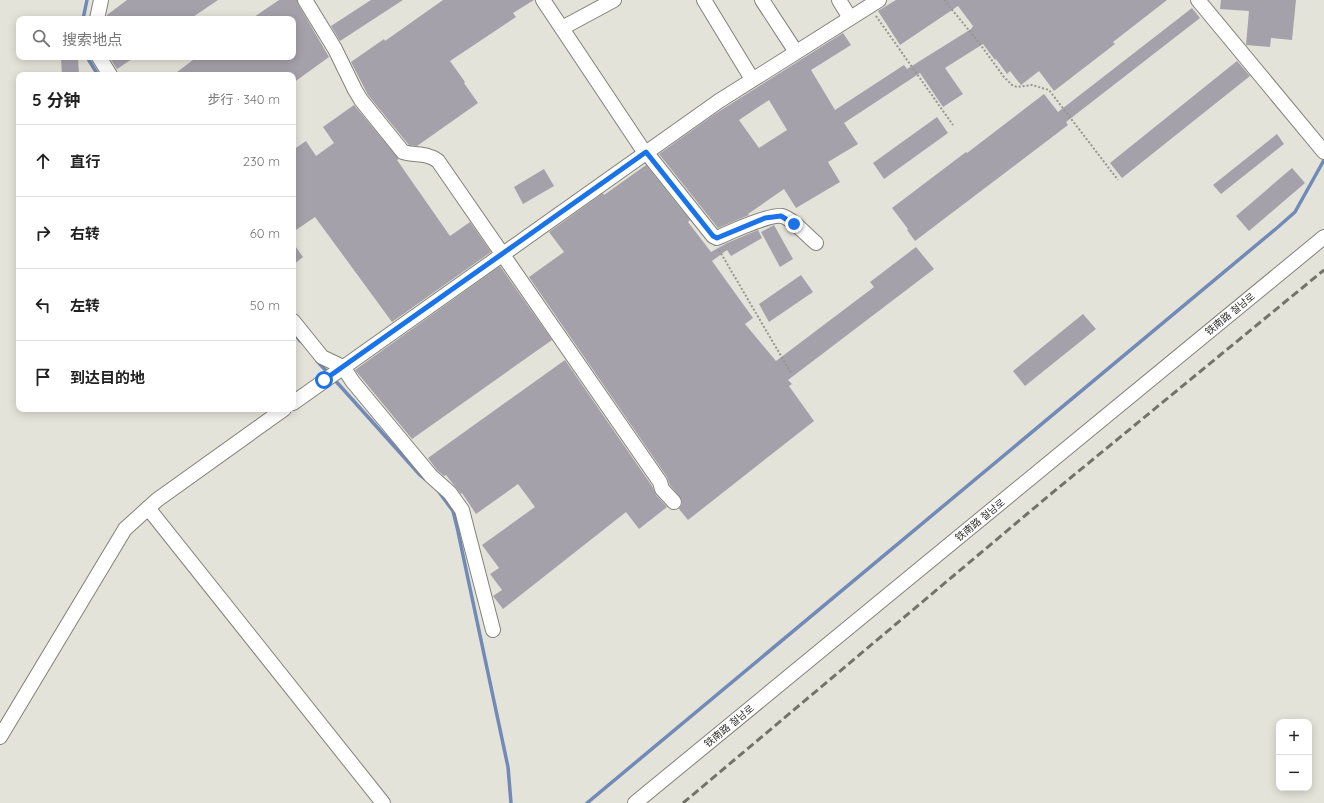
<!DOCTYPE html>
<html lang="zh">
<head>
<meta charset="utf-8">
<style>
	:root { --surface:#fff; --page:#f2f2f2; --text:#222; --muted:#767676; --line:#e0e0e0 }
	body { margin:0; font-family:Quicksand,"Noto Sans SC","Noto Sans KR",sans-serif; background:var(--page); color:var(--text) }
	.controls { position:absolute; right:12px; bottom:12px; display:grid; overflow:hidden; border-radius:8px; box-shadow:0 2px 10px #0003 }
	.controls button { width:36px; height:36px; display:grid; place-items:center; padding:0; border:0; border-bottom:1px solid var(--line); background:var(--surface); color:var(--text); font:20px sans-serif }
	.stop { position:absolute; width:12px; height:12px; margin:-9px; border:3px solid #1a73e8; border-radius:50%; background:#fff }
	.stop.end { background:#1a73e8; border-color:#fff; box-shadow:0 1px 4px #0008 }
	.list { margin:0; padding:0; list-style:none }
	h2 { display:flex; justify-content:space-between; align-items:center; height:52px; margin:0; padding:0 16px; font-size:17px }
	h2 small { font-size:13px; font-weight:400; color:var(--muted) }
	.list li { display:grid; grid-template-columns:26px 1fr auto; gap:12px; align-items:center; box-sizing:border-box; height:72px; padding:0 16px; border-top:1px solid var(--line) }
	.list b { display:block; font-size:15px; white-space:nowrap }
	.list em { font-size:13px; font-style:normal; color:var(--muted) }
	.icon { flex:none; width:22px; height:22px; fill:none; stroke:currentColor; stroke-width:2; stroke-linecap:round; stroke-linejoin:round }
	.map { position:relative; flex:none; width:1324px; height:803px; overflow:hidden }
	.search { position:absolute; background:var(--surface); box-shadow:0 2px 10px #0003; left:16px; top:16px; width:280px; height:44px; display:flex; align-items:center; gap:10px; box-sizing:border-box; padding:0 14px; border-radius:8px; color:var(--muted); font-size:15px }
	.panel { position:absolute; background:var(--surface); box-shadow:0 2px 10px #0003; left:16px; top:72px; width:280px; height:340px; border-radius:8px }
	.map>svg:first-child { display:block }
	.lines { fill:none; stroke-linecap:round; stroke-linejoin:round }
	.stream { stroke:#718ab8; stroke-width:3.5 }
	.building { fill:#a5a1aa; fill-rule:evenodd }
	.minor-casing { stroke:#838279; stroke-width:16 }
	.path { stroke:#96958e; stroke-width:2; stroke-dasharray:2 2; stroke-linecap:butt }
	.minor { stroke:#fff; stroke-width:14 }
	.rail { stroke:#73736c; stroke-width:3; stroke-dasharray:8 4; stroke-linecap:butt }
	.route { stroke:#1a73e8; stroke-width:5 }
	.labels { text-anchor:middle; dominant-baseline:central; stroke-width:3; stroke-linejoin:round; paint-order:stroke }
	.street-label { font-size:10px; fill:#2e2e2a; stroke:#fff }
</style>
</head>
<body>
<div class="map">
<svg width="1324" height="803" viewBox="0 0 1324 803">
	<rect width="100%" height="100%" fill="#e4e3d9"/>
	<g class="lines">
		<g class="stream">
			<path d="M83 19 87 0"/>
			<path d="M87 57 98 75"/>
			<path d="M293 332 300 341"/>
			<path d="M317 361 329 374"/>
			<path d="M333 378 420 475 426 480"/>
			<path d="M439 492 453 511 457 527 508 767 511 803"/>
			<path d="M587 803 1278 227 1295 212 1324 160"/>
		</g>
	</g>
	<g class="building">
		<path d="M127 0H218L190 19H106L107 15Z"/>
		<path d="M279 0H297L298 4 329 57 293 83V75H173L197 57H293V19H251Z"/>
		<path d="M371 0H403L340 41 331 26Z"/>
		<path d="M443 0H534L513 13 516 17 450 61 465 82 464 83 478 103 417 146 409 145 408 144 368 95 351 62 384 39 385 41Z"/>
		<path d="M896 0H1167L1113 42 1115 44 1054 91 1039 71 1021 85 1010 71 1007 74 996 59 995 60 983 44 945 68 963 94 943 107 920 73 844 123 858 144 828 162 840 182 796 208 784 189 748 214 749 215 718 228 659 154 715 114 843 33 851 45 811 70 835 110 904 65 907 69 971 29 973 26 958 6 900 45 878 11ZM769 100 787 130 759 148 739 120Z"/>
		<path d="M1221 0H1296L1292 40 1271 38 1270 47 1246 45 1249 11 1220 9Z"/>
		<path d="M1192 8 1200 18 1066 122 1068 125 915 241 907 230 908 229 892 208 966 152 967 153 1044 94 1058 112Z"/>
		<path d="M78 57 79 75H62L61 58Z"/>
		<path d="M109 57H135L117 69Z"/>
		<path d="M1237 61 1250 76 1122 178 1110 163Z"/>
		<path d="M354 105 399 159 397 160 450 236 470 222 491 252 392 322 315 217 293 232V150L306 141 316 156 334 143 323 127Z"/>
		<path d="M937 117 948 133 884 179 873 163Z"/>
		<path d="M1277 134 1284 144 1221 194 1213 185Z"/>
		<path d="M646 165 690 220 688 222 711 252 727 243 758 230 762 238 731 256 727 250 712 261 753 318 745 324 776 361 874 287 870 282 916 247 934 269 788 380 792 384 789 386 814 421 688 520 679 509 682 504V500L680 497 670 485 667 477 529 277 564 252 549 232 603 193 604 195Z"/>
		<path d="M1292 168 1305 183 1249 231 1236 216Z"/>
		<path d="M544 169 554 186 523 204 514 187Z"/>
		<path d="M774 225 793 259 780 267 761 232Z"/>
		<path d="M293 243 303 257 293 265Z"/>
		<path d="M500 266 552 340 412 439 355 370Z"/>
		<path d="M801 275 813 292 769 322 759 304Z"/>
		<path d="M1083 314 1096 329 1025 386 1013 371Z"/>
		<path d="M565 360 652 486 656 495 667 507 639 529 626 512 503 609 493 596 502 590 490 574 499 568 482 545 535 507 518 484 476 514 462 493 461 494 446 475 444 476 437 470 428 458Z"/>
	</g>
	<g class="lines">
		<g class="minor-casing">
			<g id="minor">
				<path d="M305 0 335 49 355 90 361 100 403 152C416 156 426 152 438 161L660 482 662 489 674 502"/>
				<path d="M543 0 645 153"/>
				<path d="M704 0 752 79"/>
				<path d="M762 0 796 52"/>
				<path d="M839 0 850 18"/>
				<path d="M1198 0 1324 152"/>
				<path d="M97 19 101 0"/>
				<path d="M562 28 614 0"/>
				<path d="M99 57 110 75"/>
				<path d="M646 152 713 236 717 238C730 232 770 214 782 216 793 219 807 236 816 243"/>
				<path d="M293 321 322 357 343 367 353 382 431 476 450 493 462 510 493 630"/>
				<path d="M293 403 719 101 879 0"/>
				<path d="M148 508 383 803"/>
				<path d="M0 737 125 529 157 500 284 409"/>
				<path d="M635 803 1324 237"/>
			</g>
		</g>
		<g class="path">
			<path d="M944 0 977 40 1004 77 1012 85 1017 87 1032 85 1049 90 1118 180"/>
			<path d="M876 16 953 125"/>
			<path d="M719 250 791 373"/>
		</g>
		<use href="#minor" class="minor"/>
		<path class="rail" d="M683 803 1052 493 1324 270"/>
	</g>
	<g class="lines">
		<path class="route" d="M324 380 646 152 713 236 717 238 765 218 781 216 794 224"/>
	</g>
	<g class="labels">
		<g class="street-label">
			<text transform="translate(1230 314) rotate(-39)">铁南路 철남로</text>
			<text transform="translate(980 520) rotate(-39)">铁南路 철남로</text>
			<text transform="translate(729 726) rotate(-39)">铁南路 철남로</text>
		</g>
	</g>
</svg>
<div class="controls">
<button>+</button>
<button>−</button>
</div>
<div class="stop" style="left:324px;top:380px"></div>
<div class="stop end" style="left:794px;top:224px"></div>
<div class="search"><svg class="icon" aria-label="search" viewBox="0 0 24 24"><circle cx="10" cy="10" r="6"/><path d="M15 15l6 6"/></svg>搜索地点</div>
<section class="panel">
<h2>5 分钟<small>步行 · 340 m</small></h2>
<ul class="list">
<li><svg class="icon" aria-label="ahead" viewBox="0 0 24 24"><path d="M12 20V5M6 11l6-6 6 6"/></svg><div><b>直行</b></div><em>230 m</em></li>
<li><svg class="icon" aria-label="right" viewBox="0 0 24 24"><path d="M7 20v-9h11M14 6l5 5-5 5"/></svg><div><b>右转</b></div><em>60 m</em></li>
<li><svg class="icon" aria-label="left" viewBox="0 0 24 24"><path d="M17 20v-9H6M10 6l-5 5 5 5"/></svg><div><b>左转</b></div><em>50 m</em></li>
<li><svg class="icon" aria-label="arrive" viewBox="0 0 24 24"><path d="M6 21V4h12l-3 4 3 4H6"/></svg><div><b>到达目的地</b></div></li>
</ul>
</section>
</div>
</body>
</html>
